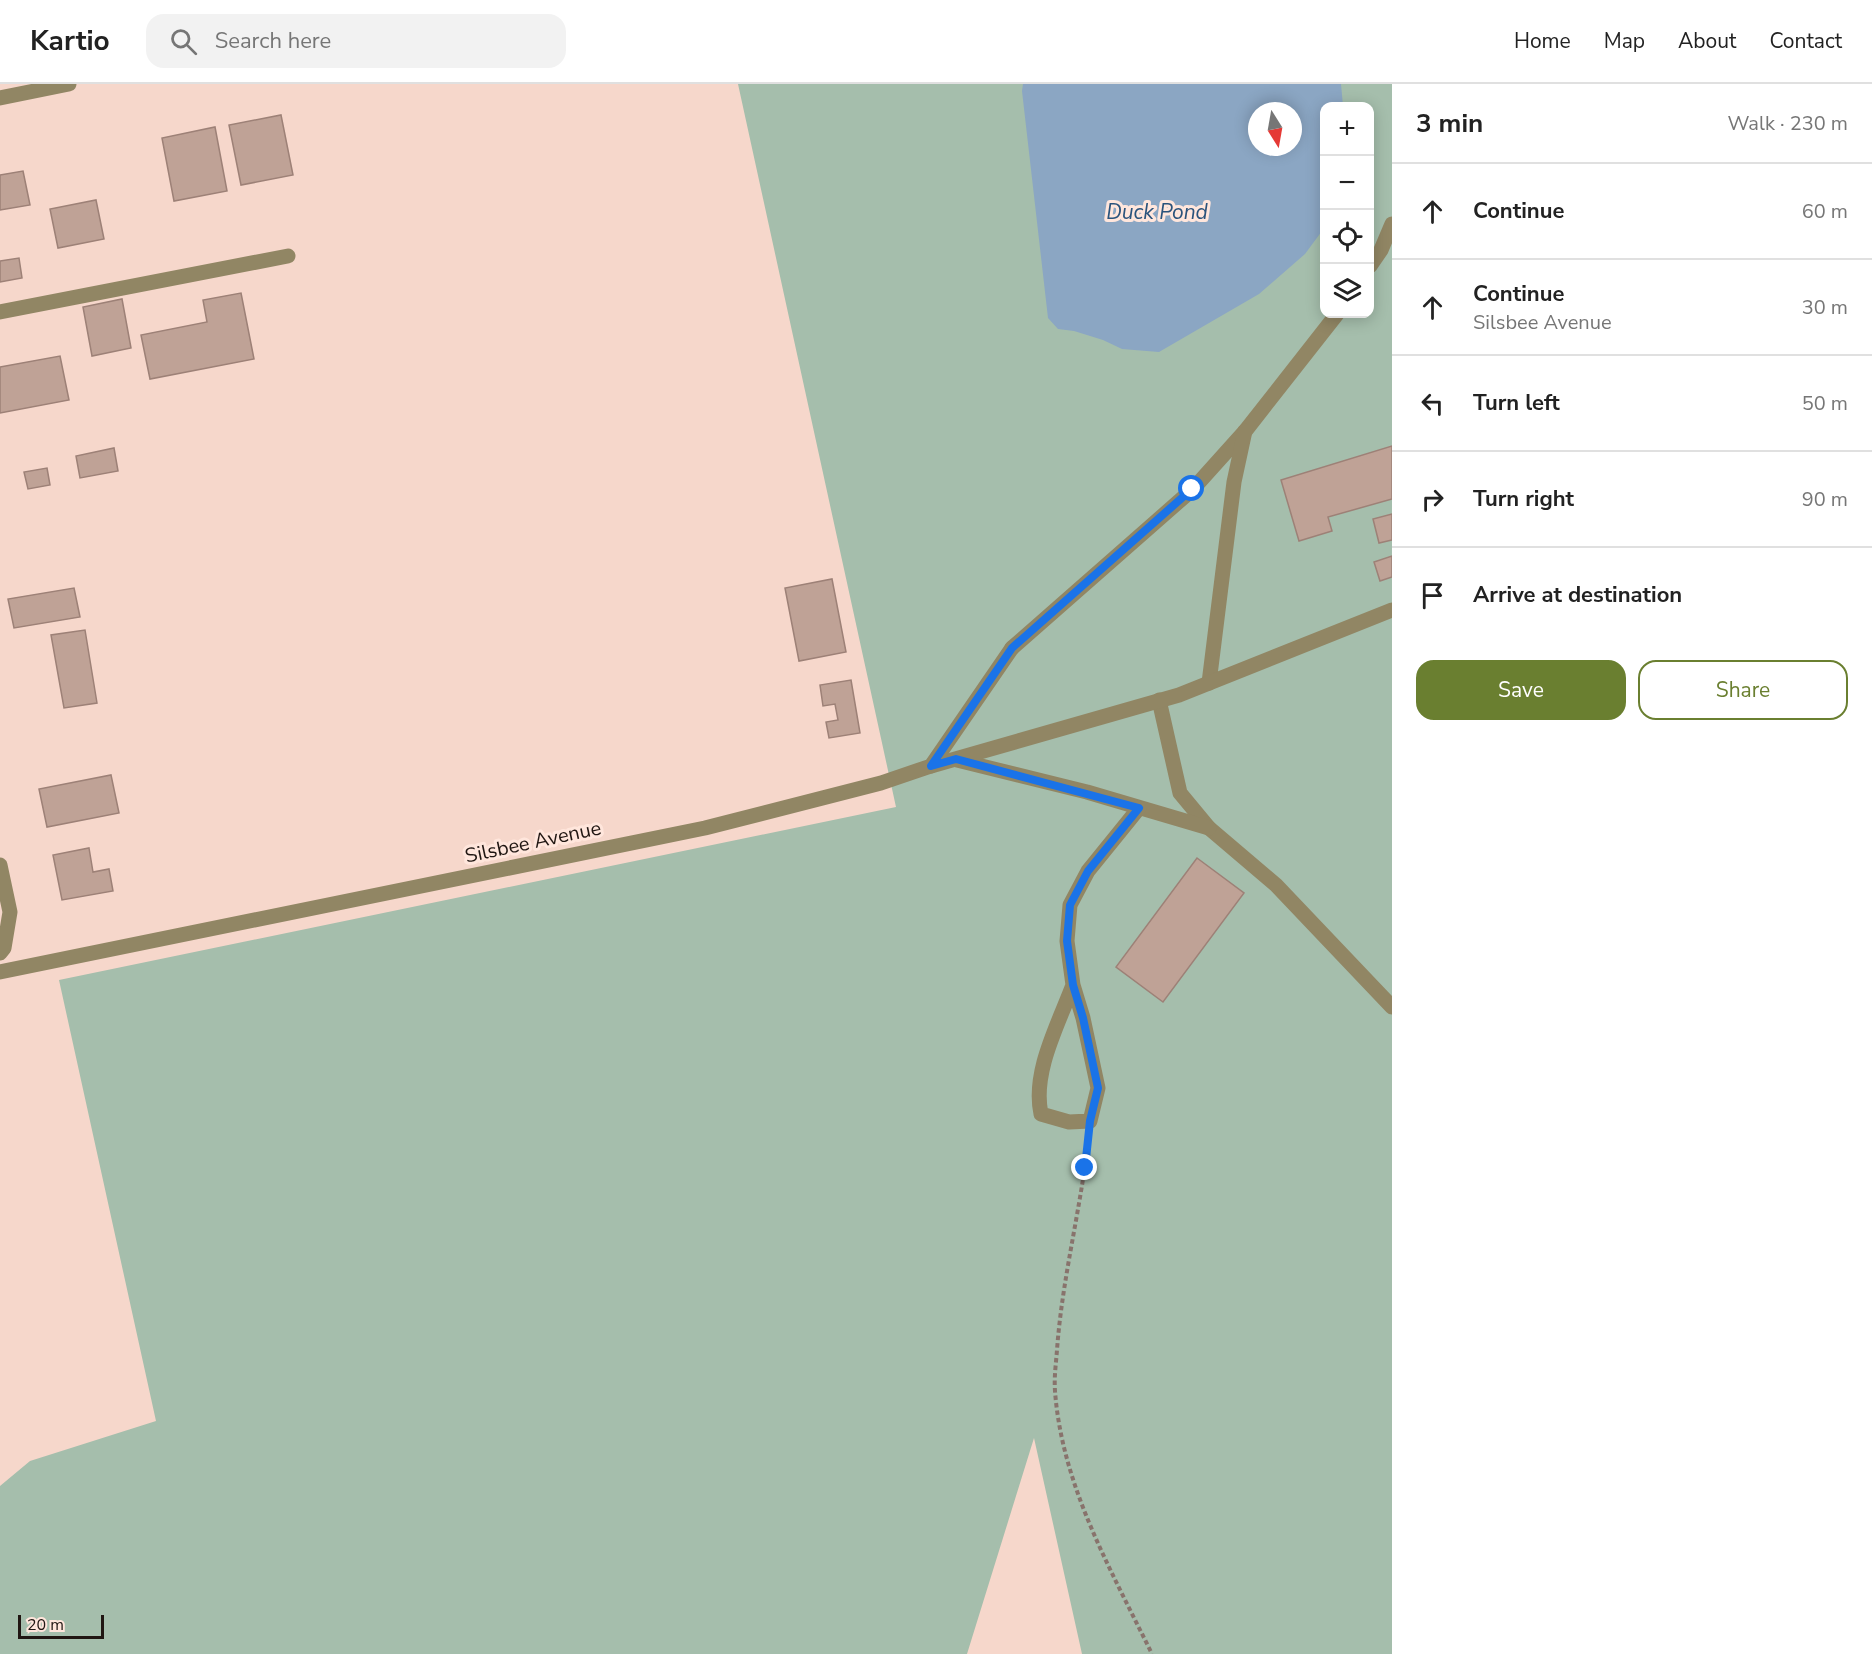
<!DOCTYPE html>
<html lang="en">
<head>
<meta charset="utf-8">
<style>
	:root { --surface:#fff; --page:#f2f2f2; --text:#222; --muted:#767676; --line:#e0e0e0; --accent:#6a7f30 }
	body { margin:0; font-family:"Nunito Sans",sans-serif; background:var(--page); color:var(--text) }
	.controls { position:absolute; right:18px; top:18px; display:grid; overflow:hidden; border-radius:12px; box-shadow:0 3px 15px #0003 }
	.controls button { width:54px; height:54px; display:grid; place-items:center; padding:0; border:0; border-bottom:2px solid var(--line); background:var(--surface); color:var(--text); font:30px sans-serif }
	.compass { position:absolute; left:1248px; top:18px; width:54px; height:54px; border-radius:50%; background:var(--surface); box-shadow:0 3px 15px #0003; rotate:169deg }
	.scale { position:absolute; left:18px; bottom:15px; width:86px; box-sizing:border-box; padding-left:6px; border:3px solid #201612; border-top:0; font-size:16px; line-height:21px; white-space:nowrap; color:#201612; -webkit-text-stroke:4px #ffe6dc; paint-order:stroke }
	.stop { position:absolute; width:18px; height:18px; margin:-14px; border:4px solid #1a73e8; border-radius:50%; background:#fff }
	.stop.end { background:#1a73e8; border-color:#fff; box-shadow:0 2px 6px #0008 }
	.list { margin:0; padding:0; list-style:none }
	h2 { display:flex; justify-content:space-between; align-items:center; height:78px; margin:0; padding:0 24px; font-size:26px }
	h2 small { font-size:20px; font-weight:400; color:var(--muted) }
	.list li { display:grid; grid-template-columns:39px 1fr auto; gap:18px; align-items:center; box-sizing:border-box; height:96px; padding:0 24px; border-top:2px solid var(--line) }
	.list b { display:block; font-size:22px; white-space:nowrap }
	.list p { margin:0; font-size:20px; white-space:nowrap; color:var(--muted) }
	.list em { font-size:20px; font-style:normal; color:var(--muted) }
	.actions { display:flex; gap:12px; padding:18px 24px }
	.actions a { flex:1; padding:14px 0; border:2px solid var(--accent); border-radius:18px; text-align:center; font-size:21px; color:var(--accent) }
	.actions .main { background:var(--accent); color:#fff }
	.icon { flex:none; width:33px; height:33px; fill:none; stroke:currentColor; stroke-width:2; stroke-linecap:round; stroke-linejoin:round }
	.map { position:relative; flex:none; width:1392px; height:1570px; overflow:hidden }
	header { display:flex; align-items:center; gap:36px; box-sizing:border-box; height:84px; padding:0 30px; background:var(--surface); border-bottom:2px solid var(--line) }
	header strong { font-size:28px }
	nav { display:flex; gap:33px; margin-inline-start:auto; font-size:21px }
	.search { width:420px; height:54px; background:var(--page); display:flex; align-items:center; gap:15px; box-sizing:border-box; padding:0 21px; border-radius:18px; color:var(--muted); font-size:22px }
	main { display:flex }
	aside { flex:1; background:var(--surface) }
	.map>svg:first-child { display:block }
	.green { fill:#a5beac; fill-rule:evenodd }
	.water { fill:#8ba6c3; fill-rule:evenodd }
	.building { fill:#bfa296; stroke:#9d8177; stroke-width:1.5 }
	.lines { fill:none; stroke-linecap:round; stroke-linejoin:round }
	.path { stroke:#88736c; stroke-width:4; stroke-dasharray:4.5 3; stroke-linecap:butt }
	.service { stroke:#918664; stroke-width:15 }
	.minor { stroke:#918664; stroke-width:15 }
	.route { stroke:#1a73e8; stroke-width:8 }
	.labels { text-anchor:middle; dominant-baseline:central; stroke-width:6; stroke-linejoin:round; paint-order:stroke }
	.street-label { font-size:20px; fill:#201612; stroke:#ffe6dc }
	.water-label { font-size:21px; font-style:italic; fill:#2a537c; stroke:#ffe6dc }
</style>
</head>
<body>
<header>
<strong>Kartio</strong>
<div class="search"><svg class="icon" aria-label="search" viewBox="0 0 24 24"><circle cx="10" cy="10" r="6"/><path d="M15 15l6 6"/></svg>Search here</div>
<nav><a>Home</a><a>Map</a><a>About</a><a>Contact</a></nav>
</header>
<main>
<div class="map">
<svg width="1392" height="1570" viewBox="0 0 1392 1570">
	<rect width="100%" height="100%" fill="#f6d7cb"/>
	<path class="green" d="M738 0H1392V1570H1082L1034 1354 967 1570H0V1402L30 1377 156 1337 59 896 896 723ZM1324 22H1370V230H1324ZM1257 27H1293V63H1257Z"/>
	<path class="water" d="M1023 0H1341L1343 22H1324V118L1322 147 1305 170 1259 210 1159 268 1122 265 1103 256 1074 247 1058 245 1048 234 1022 7ZM1257 27H1293V63H1257Z"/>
	<g class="building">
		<path d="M281 31 293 91 241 101 229 41Z"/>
		<path d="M215 43 227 107 174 117 162 54Z"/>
		<path d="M23 87 30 121 0 126V91Z"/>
		<path d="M96 116 104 155 58 164 50 125Z"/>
		<path d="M19 174 22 194 0 198V177Z"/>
		<path d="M241 209 254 275 150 295 141 251 207 238 203 216Z"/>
		<path d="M122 215 131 264 92 272 83 223Z"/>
		<path d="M60 272 69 316 0 329V283Z"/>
		<path d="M1392 362V415L1328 433 1332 447 1299 457 1281 396Z"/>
		<path d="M114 364 118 387 80 394 76 372Z"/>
		<path d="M47 384 50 401 28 405 24 388Z"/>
		<path d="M1392 430V456L1379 459 1373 435Z"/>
		<path d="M1392 472V493L1380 497 1374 478Z"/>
		<path d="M832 495 846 568 799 577 785 504Z"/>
		<path d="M74 504 80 533 14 544 8 515Z"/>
		<path d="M85 546 97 619 64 624 51 551Z"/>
		<path d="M851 596 860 649 829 654 826 638 838 636 835 620 823 622 820 601Z"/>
		<path d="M111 691 119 729 47 743 39 705Z"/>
		<path d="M89 764 93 788 109 785 113 807 62 816 53 771Z"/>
		<path d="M1197 774 1244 809 1163 918 1116 883Z"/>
	</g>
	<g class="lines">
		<path class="path" d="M1088 1059C1080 1128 1062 1196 1057 1266 1056 1279 1054 1293 1055 1307 1062 1402 1111 1486 1152 1570"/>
		<g class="service">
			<path d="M1370 182 1381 166 1392 140"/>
			<path d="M0 228 288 172"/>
			<path d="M1012 564 1193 405 1246 346 1337 230"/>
			<path d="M1209 599 1234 398 1245 347"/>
			<path d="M1159 616 1180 709 1209 744 1276 801 1392 923"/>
			<path d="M957 676 1087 708 1209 744"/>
			<path d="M931 682 1179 611 1392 526"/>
			<path d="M1073 901C1058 941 1032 988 1041 1030L1069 1038 1090 1037 1098 1004 1083 934 1073 901 1067 857 1070 821 1088 787 1139 724"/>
		</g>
		<g class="minor">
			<path d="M0 14 69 0"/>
			<path d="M0 781 10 828 4 864 0 869"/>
			<path d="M0 888 705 744 881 699 931 682 1012 564"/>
		</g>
	</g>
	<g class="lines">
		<path class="route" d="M1085 1084 1090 1037 1098 1004 1083 934 1073 901 1067 857 1070 821 1088 787 1139 724 956 675 931 682 1012 564 1192 405"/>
	</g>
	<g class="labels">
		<g class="street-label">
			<text transform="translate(533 758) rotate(-12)">Silsbee Avenue</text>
		</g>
		<g class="water-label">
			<text x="1157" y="128">Duck Pond</text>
		</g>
	</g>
</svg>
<div class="controls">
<button>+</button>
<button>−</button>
<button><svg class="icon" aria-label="locate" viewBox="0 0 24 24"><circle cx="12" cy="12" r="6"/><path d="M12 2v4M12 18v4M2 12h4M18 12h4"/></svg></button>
<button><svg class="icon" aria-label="layers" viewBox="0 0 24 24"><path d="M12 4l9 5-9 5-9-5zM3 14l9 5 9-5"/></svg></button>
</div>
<svg class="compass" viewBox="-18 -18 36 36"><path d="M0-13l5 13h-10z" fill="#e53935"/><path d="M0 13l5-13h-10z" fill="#767676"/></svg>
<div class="scale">20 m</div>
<div class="stop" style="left:1192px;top:405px"></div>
<div class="stop end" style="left:1085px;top:1084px"></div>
</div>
<aside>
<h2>3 min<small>Walk · 230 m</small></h2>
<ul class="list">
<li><svg class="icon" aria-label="ahead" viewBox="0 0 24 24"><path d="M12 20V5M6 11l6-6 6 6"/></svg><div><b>Continue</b></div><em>60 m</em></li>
<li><svg class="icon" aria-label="ahead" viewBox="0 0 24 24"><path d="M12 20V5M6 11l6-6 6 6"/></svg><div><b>Continue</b><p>Silsbee Avenue</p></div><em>30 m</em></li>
<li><svg class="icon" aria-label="left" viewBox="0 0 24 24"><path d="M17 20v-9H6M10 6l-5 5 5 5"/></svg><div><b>Turn left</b></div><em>50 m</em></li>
<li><svg class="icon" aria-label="right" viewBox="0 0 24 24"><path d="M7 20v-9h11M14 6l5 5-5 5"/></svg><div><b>Turn right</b></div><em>90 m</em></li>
<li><svg class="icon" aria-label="arrive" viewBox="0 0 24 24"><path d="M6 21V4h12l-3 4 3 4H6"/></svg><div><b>Arrive at destination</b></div></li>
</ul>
<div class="actions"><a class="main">Save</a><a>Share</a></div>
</aside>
</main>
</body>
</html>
